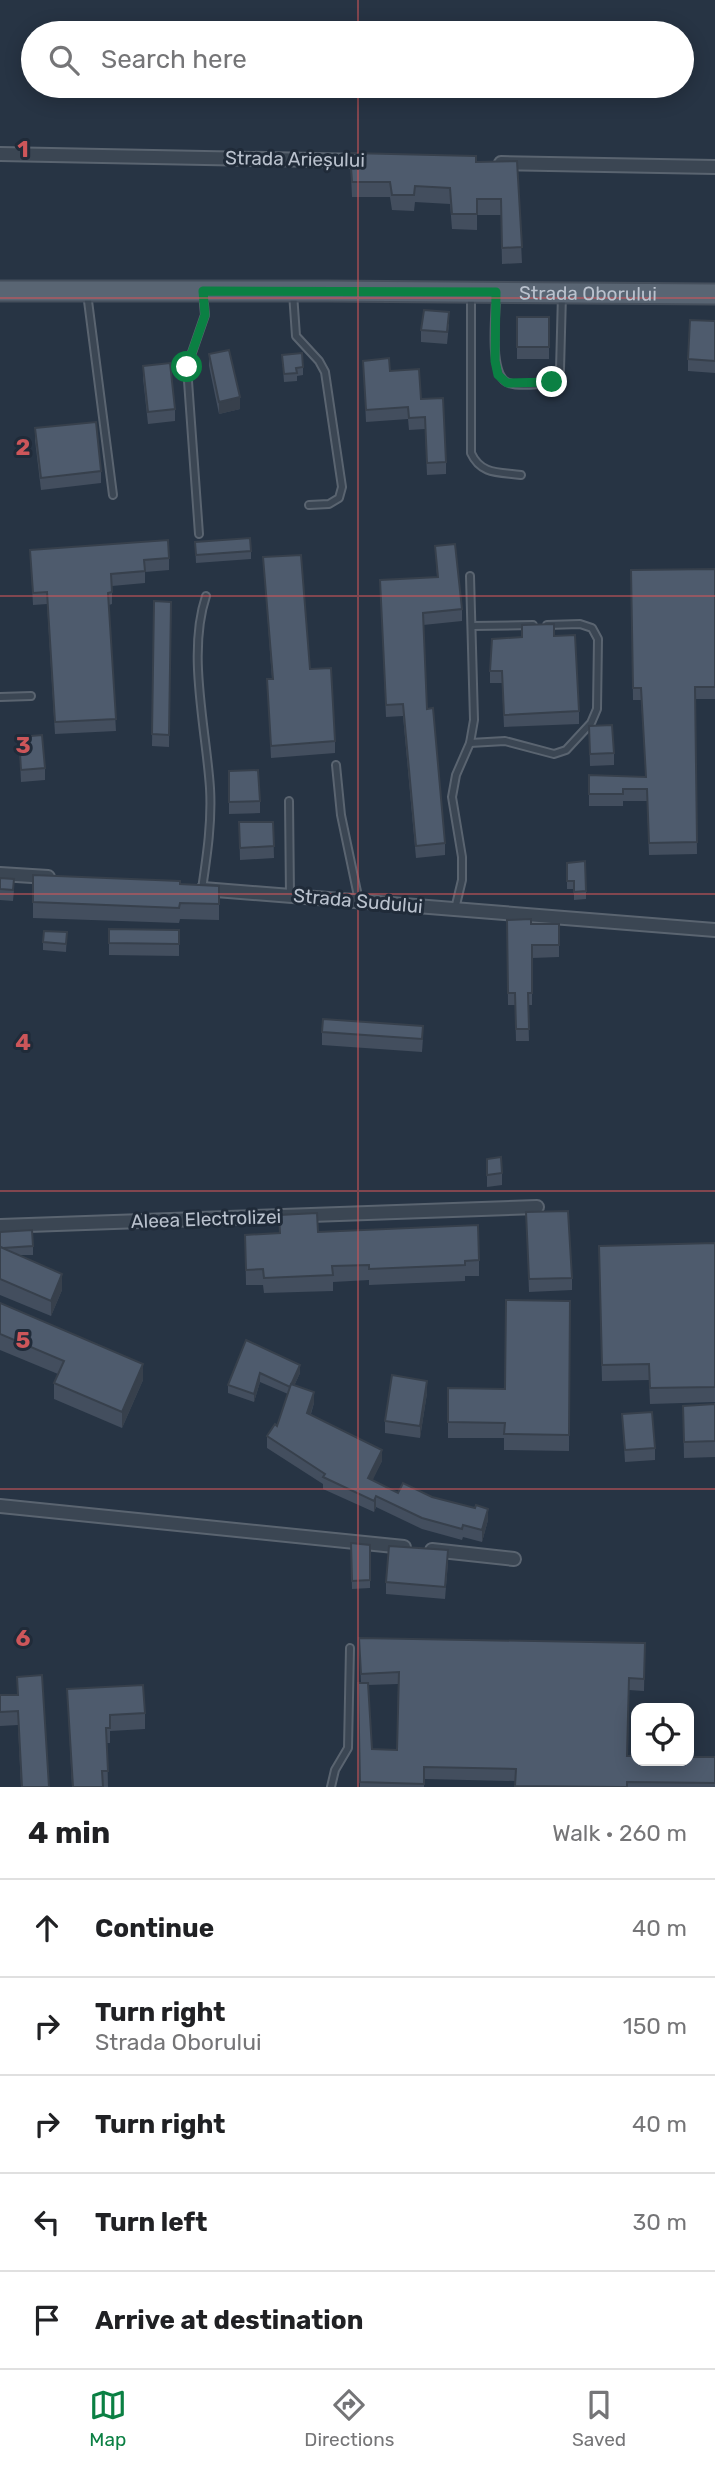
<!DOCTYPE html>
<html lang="en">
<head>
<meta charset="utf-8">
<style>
	:root { --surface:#fff; --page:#f2f2f2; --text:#202124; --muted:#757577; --line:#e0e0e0; --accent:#0b8043 }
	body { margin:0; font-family:Rubik,sans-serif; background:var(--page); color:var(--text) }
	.controls { position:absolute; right:21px; bottom:21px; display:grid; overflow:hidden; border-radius:14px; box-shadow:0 4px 18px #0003 }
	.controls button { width:63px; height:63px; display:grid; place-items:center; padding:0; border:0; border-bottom:2px solid var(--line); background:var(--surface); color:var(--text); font:35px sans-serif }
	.stop { position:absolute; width:21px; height:21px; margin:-16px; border:5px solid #0b8043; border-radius:50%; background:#fff }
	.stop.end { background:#0b8043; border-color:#fff; box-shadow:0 2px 7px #0008 }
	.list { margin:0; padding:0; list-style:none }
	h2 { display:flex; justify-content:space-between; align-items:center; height:91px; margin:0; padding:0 28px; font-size:30px }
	h2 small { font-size:23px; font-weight:400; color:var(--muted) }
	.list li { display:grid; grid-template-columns:46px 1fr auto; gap:21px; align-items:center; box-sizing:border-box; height:98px; padding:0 28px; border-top:2px solid var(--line) }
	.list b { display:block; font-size:26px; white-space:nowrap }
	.list p { margin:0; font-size:23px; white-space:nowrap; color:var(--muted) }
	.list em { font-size:23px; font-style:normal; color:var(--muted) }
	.icon { flex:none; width:38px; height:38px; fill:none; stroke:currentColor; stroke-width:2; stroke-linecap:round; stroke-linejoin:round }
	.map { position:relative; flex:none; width:715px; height:1787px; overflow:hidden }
	.search { position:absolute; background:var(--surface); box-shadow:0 4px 18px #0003; left:21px; right:21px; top:21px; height:77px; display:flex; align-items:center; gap:18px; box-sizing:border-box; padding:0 24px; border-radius:38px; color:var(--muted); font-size:26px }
	.sheet { height:581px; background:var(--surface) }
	nav { display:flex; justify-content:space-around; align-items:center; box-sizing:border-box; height:98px; border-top:2px solid var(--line); background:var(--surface); font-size:19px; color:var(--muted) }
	nav a { display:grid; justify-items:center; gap:4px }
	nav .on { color:var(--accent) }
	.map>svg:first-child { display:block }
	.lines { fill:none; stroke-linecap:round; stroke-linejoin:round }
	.service-casing { stroke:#5a6470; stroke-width:10 }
	.minor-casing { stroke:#5a6470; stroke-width:16 }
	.primary-casing { stroke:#454f5c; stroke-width:23 }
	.service { stroke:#3b4653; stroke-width:6 }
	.minor { stroke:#3b4653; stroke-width:12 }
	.primary { stroke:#596573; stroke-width:19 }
	.wall { fill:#434e5e; fill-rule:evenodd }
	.shaded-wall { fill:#37404c }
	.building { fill:#4e5b6d; stroke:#37404c; stroke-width:2 }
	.route { stroke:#0b8043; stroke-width:9 }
	.grid { fill:none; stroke:#cd565a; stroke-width:2; stroke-opacity:0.55 }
	.labels { text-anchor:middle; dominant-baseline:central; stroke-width:6; stroke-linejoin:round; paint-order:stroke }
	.street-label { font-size:19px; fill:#b9c1cd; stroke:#202b39 }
	.grid-label { font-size:23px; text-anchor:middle; font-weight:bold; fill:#cd565a; stroke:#202b39; stroke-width:6; stroke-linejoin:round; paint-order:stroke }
</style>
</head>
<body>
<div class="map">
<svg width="715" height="1787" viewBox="0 0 715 1787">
	<rect width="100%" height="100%" fill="#273444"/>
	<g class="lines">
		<g class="service-casing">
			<g id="service">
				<path d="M87 293 113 495"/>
				<path d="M293 293 296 336 319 361 325 372 342 487 339 498 329 504 309 505"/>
				<path d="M471 294V453C481 475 499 472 521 475"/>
				<path d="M496 296C496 315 488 377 509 383 521 387 540 384 552 382L560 370 562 294"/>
				<path d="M199 534 187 367 205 315 203 293"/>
				<path d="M472 626 533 625"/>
				<path d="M0 697 31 696"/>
				<path d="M470 743 505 741 554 754 566 750 591 723 597 709 598 639 592 628 580 624 547 625"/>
				<path d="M336 765 341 815 359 901"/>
				<path d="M289 801 290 896"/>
				<path d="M202 889C207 855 212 822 210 788 206 728 187 653 206 596"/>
				<path d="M455 909 462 880V857L452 797 456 775 470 743 474 720 470 576"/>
				<path d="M331 1787 335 1770 348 1748 350 1648"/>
			</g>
		</g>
		<g class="minor-casing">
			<g id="minor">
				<path d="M0 154 367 161"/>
				<path d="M501 163 715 167"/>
				<path d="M0 874 48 877"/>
				<path d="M203 889 715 930"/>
				<path d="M0 1226 537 1207"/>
				<path d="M0 1506 404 1547"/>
				<path d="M432 1550 514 1559"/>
			</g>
		</g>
		<g class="primary-casing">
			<g id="primary">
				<path id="s1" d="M0 291H328L715 294"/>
			</g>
		</g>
		<use href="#service" class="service"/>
		<use href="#minor" class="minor"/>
		<use href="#primary" class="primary"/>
	</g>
	<g class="wall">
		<path d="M350 153 476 162 517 161 522 263 502 264 501 215H477V230L452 229 450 204 415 202 414 211 392 210 390 197H352Z"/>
		<rect x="517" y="317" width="32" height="42"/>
		<path d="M715 321V373L688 371V359Z"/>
		<path d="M449 324 447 344 421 342V330Z"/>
		<path d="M209 354 240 409 219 414 209 366Z"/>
		<path d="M282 355 303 367V375L297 376V381L284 382Z"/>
		<path d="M363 361 390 371 421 399 446 462V474L427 475 425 429 409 430 408 419 366 422Z"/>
		<path d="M143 366 175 409V421L148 424 143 378Z"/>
		<path d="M35 428 101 471V483L41 490 35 440Z"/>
		<path d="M195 542 251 551V559L196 563Z"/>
		<path d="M435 546 462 609V621L423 625 427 709 445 843V855L416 858 403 716 386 717 380 580 437 577Z"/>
		<path d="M30 550 169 558V570L145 572V583L112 586V604L109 605 116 731 55 734 47 604 33 605Z"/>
		<path d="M263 557 310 669 335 741V753L271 758 267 679H272Z"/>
		<path d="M715 569V699H695L697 854 649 855 647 801H623V806H589V775L646 777 641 700H633L631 570Z"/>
		<path d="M154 601 171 602 169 747 152 746Z"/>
		<path d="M522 625 554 636 579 711V724L504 727 502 683H490V671L522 637Z"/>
		<path d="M589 726 614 753V765L590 766Z"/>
		<path d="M19 737 45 768V780L21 782Z"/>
		<path d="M229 771 260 801V813L229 814Z"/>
		<path d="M239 822H273L274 858 240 860Z"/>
		<path d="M567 863 586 891V899L574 900V889H567Z"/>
		<path d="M33 875 219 886V920L180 919 179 923 33 918Z"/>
		<path d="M0 878 14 890 13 901 0 900Z"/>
		<path d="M507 920 531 924H559V957L532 958V1005H528L529 1041H516L515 1005H508Z"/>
		<path d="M109 929 179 930V956L109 955Z"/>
		<path d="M67 932 66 952 43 950V942Z"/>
		<path d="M322 1032 423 1038 422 1052 322 1045Z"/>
		<path d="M487 1159 502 1173V1185L487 1187Z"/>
		<path d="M526 1212 572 1278V1290L529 1292Z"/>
		<path d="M279 1215 318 1232 479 1260V1276H465V1281L369 1285V1280L333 1282V1291L264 1293 263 1285H246L245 1235 280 1233Z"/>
		<path d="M0 1232 33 1246V1255H20L62 1290 51 1316 0 1295Z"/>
		<path d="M715 1243V1402L650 1404 649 1380 602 1381 599 1262Z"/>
		<path d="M570 1301 569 1451 504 1450V1438H448V1388L505 1389Z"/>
		<path d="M0 1303 143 1380 122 1428 54 1399V1383L58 1374 0 1350Z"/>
		<path d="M246 1340 300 1373 294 1386 314 1403 311 1414 382 1461 372 1480 398 1493 432 1497 488 1520 482 1542 463 1537 462 1540 422 1529 376 1507 374 1512 323 1489V1484L267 1448V1436L277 1426 288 1394 260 1382 254 1402 228 1393V1385Z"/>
		<path d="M427 1393 420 1438 385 1433V1421Z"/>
		<path d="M715 1404V1457L684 1458 683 1406Z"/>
		<path d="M622 1414 655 1448V1460L625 1462Z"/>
		<path d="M351 1543 370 1545V1588L352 1589Z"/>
		<path d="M448 1562 445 1599 386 1594V1582Z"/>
		<path d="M359 1638 645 1643 644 1691 629 1690 628 1756 715 1757V1787H515V1781L424 1779V1787H360L358 1683H361ZM398 1684 397 1750 372 1749 368 1685Z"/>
		<path d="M17 1677 49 1787H21L18 1725 0 1726V1695H17Z"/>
		<path d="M67 1689 145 1713V1729L110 1731V1743H107L108 1787H72Z"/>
	</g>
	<g class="shaded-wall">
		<path d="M240 397V409L219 414V402Z"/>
		<path d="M62 1274V1290L51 1316V1301Z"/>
		<path d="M143 1364V1380L122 1428V1412Z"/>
		<path d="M300 1365V1373L290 1395V1387Z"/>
		<path d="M260 1373V1382L254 1402V1394Z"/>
		<path d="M427 1381V1393L420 1438V1426Z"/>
		<path d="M314 1392V1403L307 1424V1413Z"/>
		<path d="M382 1450V1461L368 1490V1478Z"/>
		<path d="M376 1496V1507L374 1512V1501Z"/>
		<path d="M488 1509V1520L482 1542V1530Z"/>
	</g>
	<g class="building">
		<path d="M350 153 476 156V162L517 161 522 247 502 248 501 199H477V214H452L450 188 415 186 414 195H392L390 182H352Z"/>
		<path d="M424 310 449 312 447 332 421 330Z"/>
		<rect x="517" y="317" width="32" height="30"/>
		<path d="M690 320 715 321V361L688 359Z"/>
		<path d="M229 350 240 397 219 402 209 354Z"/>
		<path d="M302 353 303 367 296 368 297 373 284 374 282 355Z"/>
		<path d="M389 358 390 371 419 369 421 399 443 398 446 462 427 463 425 417 409 418 408 407 366 410 363 361Z"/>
		<path d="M170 363 175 409 148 412 143 366Z"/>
		<path d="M96 422 101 471 41 478 35 428Z"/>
		<path d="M250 538 251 551 196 555 195 542Z"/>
		<path d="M168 540 169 558 144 560 145 571 111 574 112 592 108 593 116 719 55 722 47 592 33 593 30 550Z"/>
		<path d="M455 544 462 609 423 613 427 709 433 708 445 843 416 846 403 704 386 705 380 580 438 577 435 546Z"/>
		<path d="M301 555 310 669 331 668 335 741 271 746 267 679H273L263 557Z"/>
		<path d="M715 569V687H695L697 842 649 843 647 789H623V794H589V775L646 777 641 688H633L631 570Z"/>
		<path d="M154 601 171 602 169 735 152 734Z"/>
		<path d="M554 624V636L575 635 579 711 504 715 502 671H490L492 639 522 637V625Z"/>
		<path d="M612 725 614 753 590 754 589 726Z"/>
		<path d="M42 735 45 768 21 770 19 737Z"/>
		<path d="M258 770 260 801 229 802V771Z"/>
		<path d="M239 822H273L274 846 240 848Z"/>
		<path d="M585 861 586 891 574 892V881H567V863Z"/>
		<path d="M33 875 180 881V884L219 886V904L180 903 179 908 33 902Z"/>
		<path d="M0 878 14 879 13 890 0 889Z"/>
		<path d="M531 919V924H559V945H532V993H528L529 1029H516L515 993H508L507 920Z"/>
		<path d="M109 929 179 930V944L109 943Z"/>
		<path d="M44 931 67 932 66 944 43 942Z"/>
		<path d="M323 1019 423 1026 422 1039 322 1032Z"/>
		<path d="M501 1157 502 1173 487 1175V1159Z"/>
		<path d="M568 1211 572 1278 529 1279 526 1212Z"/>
		<path d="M317 1213 318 1232 478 1225 479 1260 465 1261V1265L369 1269V1265L332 1266 333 1275 264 1278 263 1269 246 1270 245 1235 280 1233 279 1215Z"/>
		<path d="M32 1230 33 1246 3 1248 0 1247V1232Z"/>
		<path d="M715 1243V1387L650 1388 649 1364 602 1365 599 1246Z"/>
		<path d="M0 1247 62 1274 51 1301 0 1279Z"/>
		<path d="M506 1300 570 1301 569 1435 504 1434 505 1423 448 1422V1388L505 1389Z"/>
		<path d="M0 1303 143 1364 122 1412 54 1383 64 1361 0 1334Z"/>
		<path d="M246 1340 300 1365 290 1387 260 1373 254 1394 228 1385Z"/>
		<path d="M392 1375 427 1381 420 1426 385 1421Z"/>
		<path d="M291 1384 314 1392 307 1413 382 1450 368 1478 398 1493 403 1483 432 1497 475 1508 476 1505 488 1509 482 1530 463 1525 462 1529 422 1518 376 1496 374 1501 323 1477 325 1474 267 1436 275 1424 277 1426Z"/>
		<path d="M715 1404V1441L684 1442 683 1406Z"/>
		<path d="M652 1412 655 1448 625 1450 622 1414Z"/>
		<path d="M351 1543 370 1545V1580L352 1581Z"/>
		<path d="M389 1546 448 1550 445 1587 386 1582Z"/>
		<path d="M359 1638 645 1643 644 1679 629 1678 627 1756H636V1761H689V1757H715V1783L627 1782V1787L515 1786 516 1769 424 1767V1784L360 1782 358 1683H368L372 1749 397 1750 399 1672 361 1674Z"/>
		<path d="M42 1675 49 1787H22L18 1711 0 1712V1695H18L17 1677Z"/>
		<path d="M143 1685 145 1713 110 1715V1728H106L108 1771H102L103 1787H73L67 1689Z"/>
	</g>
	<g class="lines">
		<path class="route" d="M187 367 205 315 203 291 496 292 495 361 498 375 507 383 552 382"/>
	</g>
	<path class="grid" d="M358 0V33M358 86V1787M0 298H715M0 596H715M0 894H715M0 1191H715M0 1489H715"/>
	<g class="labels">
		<g class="street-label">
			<text transform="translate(295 159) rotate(1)">Strada Arieșului</text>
			<text stroke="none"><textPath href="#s1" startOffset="588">Strada Oborului</textPath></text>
			<text transform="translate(358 901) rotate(5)">Strada Sudului</text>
			<text transform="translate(206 1219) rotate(-2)">Aleea Electrolizei</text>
		</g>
	</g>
	<g class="grid-label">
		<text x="23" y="157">1</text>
		<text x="23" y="455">2</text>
		<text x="23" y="753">3</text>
		<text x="23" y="1050">4</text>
		<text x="23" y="1348">5</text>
		<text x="23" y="1646">6</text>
	</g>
</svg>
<div class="controls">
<button><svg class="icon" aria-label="locate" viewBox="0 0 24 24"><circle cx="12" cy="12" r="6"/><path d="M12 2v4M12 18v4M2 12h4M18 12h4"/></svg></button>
</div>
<div class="stop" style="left:187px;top:367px"></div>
<div class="stop end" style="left:552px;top:382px"></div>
<div class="search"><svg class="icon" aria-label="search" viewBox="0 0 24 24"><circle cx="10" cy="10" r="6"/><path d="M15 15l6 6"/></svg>Search here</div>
</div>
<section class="sheet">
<h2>4 min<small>Walk · 260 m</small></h2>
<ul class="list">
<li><svg class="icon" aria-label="ahead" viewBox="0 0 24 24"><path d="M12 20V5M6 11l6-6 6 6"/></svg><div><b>Continue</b></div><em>40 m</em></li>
<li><svg class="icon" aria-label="right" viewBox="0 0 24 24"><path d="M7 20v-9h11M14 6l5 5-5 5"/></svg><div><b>Turn right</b><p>Strada Oborului</p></div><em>150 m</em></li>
<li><svg class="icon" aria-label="right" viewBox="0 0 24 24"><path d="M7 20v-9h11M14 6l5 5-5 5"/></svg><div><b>Turn right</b></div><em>40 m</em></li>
<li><svg class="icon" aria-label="left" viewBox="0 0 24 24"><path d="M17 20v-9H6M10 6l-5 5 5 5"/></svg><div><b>Turn left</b></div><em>30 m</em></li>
<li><svg class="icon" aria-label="arrive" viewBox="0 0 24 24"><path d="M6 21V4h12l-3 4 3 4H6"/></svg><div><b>Arrive at destination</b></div></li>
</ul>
</section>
<nav>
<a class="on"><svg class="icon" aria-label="map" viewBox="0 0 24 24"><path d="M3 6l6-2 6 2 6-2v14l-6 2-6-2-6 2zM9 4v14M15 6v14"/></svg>Map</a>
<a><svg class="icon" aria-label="directions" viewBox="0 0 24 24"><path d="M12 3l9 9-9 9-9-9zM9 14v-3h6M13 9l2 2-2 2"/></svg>Directions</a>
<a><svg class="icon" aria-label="saved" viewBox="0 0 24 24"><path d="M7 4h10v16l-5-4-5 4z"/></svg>Saved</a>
</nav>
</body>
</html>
